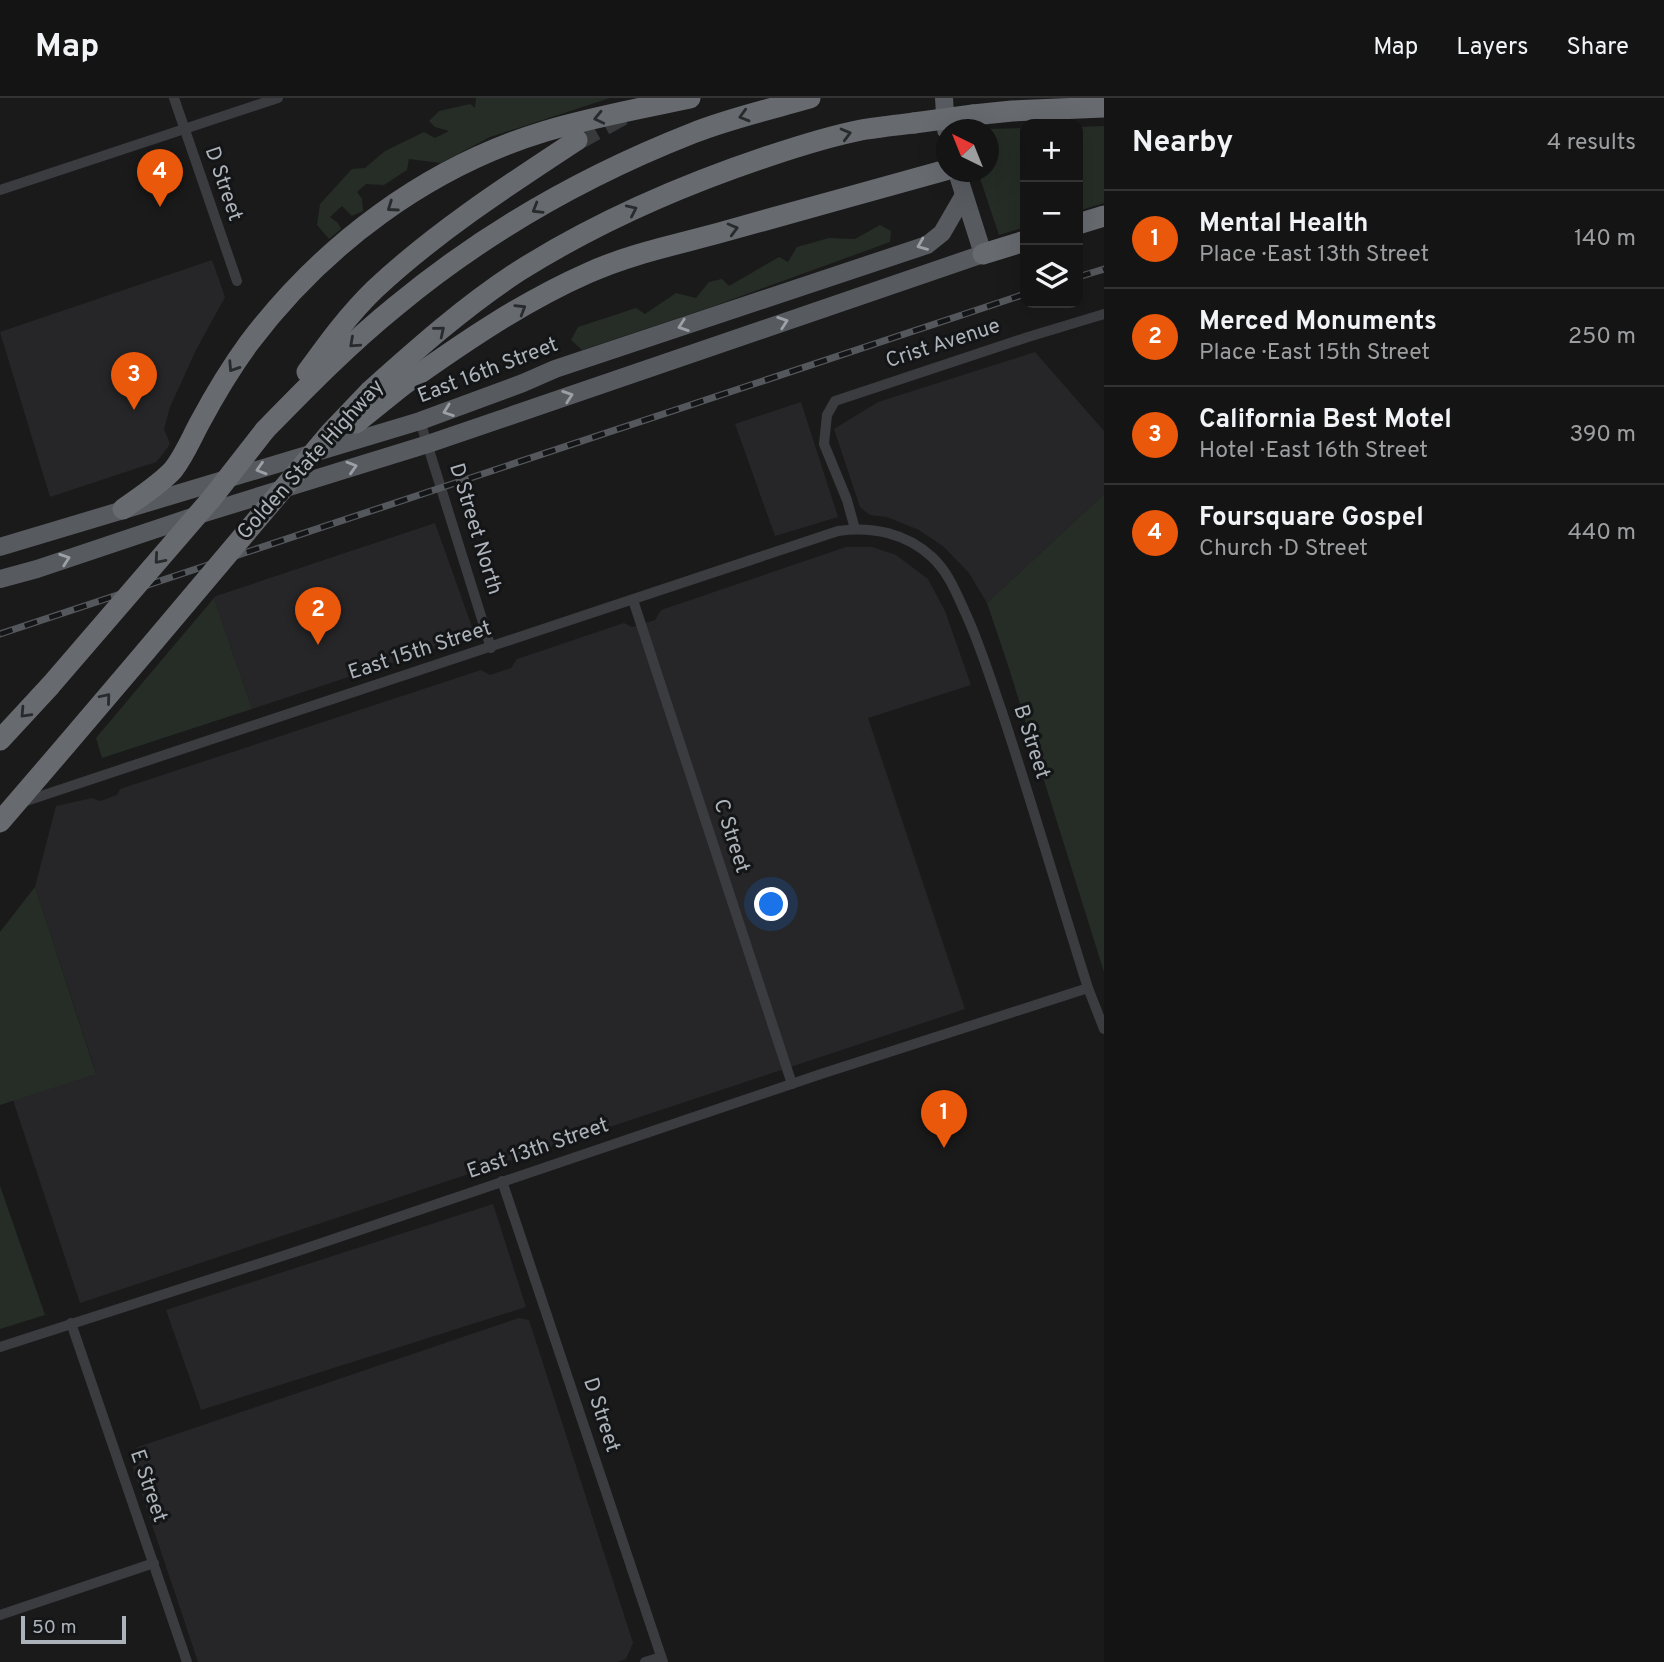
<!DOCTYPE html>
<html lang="en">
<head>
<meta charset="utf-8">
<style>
	:root { --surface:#141414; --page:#1d1d1d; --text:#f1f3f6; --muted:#9d9ea0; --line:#333334; --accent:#ea580c }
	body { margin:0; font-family:Overpass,sans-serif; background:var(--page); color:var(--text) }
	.controls { position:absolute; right:21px; top:21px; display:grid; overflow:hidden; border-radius:14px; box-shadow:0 7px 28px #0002 }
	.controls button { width:63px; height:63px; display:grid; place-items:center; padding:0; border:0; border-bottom:2px solid var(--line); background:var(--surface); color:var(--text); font:35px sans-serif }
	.compass { position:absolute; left:936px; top:21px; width:63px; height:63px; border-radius:50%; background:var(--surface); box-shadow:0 7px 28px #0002; rotate:317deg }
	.scale { position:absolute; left:21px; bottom:18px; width:105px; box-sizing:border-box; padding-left:7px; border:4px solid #adb3ba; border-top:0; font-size:19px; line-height:24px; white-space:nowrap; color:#adb3ba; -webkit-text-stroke:5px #141516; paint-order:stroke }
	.you { position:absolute; left:772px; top:807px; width:24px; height:24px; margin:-18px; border:5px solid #fff; border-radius:50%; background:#1a73e8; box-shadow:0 0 0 10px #1a73e833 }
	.badge { display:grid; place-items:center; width:46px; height:46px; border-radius:50%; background:var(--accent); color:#fff; font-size:23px; font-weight:700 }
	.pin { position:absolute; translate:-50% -58px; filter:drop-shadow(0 2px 4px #0008) }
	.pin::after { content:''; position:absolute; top:37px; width:24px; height:21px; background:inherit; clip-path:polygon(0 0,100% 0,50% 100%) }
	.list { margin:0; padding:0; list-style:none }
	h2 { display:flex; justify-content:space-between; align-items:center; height:91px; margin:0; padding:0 28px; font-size:30px }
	h2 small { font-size:23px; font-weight:400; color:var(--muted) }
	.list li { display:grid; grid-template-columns:46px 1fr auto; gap:21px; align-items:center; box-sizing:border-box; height:98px; padding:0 28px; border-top:2px solid var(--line) }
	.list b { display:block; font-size:26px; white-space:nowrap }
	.list p { margin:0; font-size:23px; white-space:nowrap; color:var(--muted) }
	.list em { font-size:23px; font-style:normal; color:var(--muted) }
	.icon { flex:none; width:38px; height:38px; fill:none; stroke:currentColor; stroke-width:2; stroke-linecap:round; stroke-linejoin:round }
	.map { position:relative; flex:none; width:1104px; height:1564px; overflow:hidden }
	header { display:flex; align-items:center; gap:42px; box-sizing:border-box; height:98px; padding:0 35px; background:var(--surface); border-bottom:2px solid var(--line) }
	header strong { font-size:33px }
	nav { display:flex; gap:38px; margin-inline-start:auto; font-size:24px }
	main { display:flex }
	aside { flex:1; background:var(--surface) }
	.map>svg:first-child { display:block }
	.built { fill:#262628 }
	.green { fill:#262d26 }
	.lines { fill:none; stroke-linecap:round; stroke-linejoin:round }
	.highway-tunnel { stroke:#37393b; stroke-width:21; stroke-dasharray:21 10; stroke-linecap:butt }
	.street { stroke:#3b3c40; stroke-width:10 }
	.primary { stroke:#575a5f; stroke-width:18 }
	.highway { stroke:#676b70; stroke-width:21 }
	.rail-casing { stroke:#54575b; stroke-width:7 }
	.rail { stroke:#141516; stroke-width:4.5; stroke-dasharray:13; stroke-linecap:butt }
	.highway-bridge { stroke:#676b70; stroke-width:21 }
	.oneway { stroke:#292a2c }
	.oneway2 { stroke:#9ca1a8 }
	.labels { text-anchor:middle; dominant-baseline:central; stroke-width:6; stroke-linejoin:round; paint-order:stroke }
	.street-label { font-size:21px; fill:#adb3ba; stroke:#141516 }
</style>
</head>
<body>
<header>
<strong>Map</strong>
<nav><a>Map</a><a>Layers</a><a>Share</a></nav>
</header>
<main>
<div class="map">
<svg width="1104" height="1564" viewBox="0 0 1104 1564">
	<rect width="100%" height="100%" fill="#1a1a1b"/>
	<g class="built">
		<path d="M212 162 225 199 196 252 170 309 164 331 170 346 162 357 156 364 50 399 0 234Z"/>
		<path d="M1035 254 1104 333V396L987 505 969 475 944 449 919 432 887 419 870 417 860 409 834 331 878 304Z"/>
		<path d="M801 304 838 419 775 438 735 326Z"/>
		<path d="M435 425 472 529 467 540 252 611 214 500 216 498Z"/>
		<path d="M846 449H872L896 457 928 481 945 513 971 587 868 620 965 911 80 1205 13 1002 96 975 35 789 56 708 92 700 100 703 117 697 120 691 481 572 490 577 511 570 517 561 624 525 632 529 655 522 661 512Z"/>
		<path d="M493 1106 526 1209 201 1312 166 1212Z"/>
		<path d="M519 1220 529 1222 633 1545 626 1561 617 1564H198L129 1358 138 1349Z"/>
	</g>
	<g class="green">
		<path d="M476 0H610L490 39 441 65 409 61 407 72 384 87 366 86 357 94 362 101 363 113 352 118 342 108 330 119 338 125 341 131 329 141 317 127 320 106 352 71 365 70 385 53 424 34 435 40 449 33 435 29 429 23 439 13 470 6 475 10Z"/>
		<path d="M1104 28V105L1078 113V29Z"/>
		<path d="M1025 30V129L999 137 978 74H988V32L987 31Z"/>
		<path d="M880 127 891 133 890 144 714 208 582 252 571 242 578 229 636 210 645 216 676 195 696 200 709 184 722 181 729 188 779 159 788 164 797 149 829 140 855 141Z"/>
		<path d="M1104 396V874L1007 564 987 505Z"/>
		<path d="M214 500 252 611 102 660 96 640Z"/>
		<path d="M35 789 96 976 0 1007V834Z"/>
		<path d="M0 1088 45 1217 0 1231Z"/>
	</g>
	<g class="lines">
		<path class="highway-tunnel" d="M577 42 624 16"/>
		<g class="street">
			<path d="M174 0 237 183"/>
			<path d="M0 92 278 0"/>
			<path d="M420 323 491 550"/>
			<path d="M855 431 847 402 824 346 827 317 835 303 1028 239 1104 216"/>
			<path d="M633 502 792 986"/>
			<path d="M23 704 838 433C872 428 906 435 932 459 948 474 956 494 965 514 980 546 990 580 1002 614 1032 705 1059 798 1088 890L1104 931"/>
			<path d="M502 1083 663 1564"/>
			<path d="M71 1225 187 1564"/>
			<path d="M0 1249 298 1153 821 976 1088 890"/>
			<path d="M0 1517 154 1465"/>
			<path d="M645 1564 661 1559"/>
		</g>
		<g class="primary">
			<path d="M944 0 946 32"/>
			<path d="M0 449 420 323 523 285 555 271 927 147 942 135 964 97"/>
			<path d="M0 481 37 471 195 418 428 346 983 156 957 74"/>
		</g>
		<g class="highway">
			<path d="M973 17 1012 13 1104 9"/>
			<path d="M1078 126 1104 118"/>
			<path d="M983 156 1025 143"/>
			<path d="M307 274C328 245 349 216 375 191 436 134 507 88 577 42"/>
			<path d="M402 288C461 246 522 204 588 175 632 155 680 146 726 133 799 113 873 92 946 72"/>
			<path d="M370 293C417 251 465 208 519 173 597 124 682 87 769 58 799 48 831 38 861 32 879 29 897 27 914 25"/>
			<path d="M265 332C307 289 349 246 396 208 484 135 586 77 693 35 731 20 771 11 810 0"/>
			<path d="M123 411C140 399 159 387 173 372 184 358 191 341 199 326 214 298 230 271 249 245 323 147 427 69 546 33 593 19 642 10 690 0"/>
			<path d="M0 642 50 588"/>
			<path d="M66 647 146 553"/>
		</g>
		<g class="rail-casing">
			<g id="rail">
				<path d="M1078 179 1104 171"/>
				<path d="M0 536 1025 196"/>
			</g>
		</g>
		<use href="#rail" class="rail"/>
		<g class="highway-bridge">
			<path d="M914 25 973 17"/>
			<path d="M356 325 402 288"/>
			<path d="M146 553 330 335 370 293"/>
			<path d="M50 588 212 400 265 332"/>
			<path d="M0 724 66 647"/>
		</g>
	</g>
	<defs><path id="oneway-chevron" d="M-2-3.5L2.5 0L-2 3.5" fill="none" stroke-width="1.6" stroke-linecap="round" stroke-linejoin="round" transform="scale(1.75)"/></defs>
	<g class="oneway">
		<use href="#oneway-chevron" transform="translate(744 18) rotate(164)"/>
		<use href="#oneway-chevron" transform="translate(599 20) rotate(167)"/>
		<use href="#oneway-chevron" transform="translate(846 36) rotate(-15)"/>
		<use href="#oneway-chevron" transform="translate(392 109) rotate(145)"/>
		<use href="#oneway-chevron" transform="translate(537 111) rotate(149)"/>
		<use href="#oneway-chevron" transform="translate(632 112) rotate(-25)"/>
		<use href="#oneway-chevron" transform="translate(733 131) rotate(-15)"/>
		<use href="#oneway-chevron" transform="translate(521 211) rotate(-31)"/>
		<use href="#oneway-chevron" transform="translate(440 233) rotate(-39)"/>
		<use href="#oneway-chevron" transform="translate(354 245) rotate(138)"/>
		<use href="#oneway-chevron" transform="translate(233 269) rotate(123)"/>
		<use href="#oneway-chevron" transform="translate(159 461) rotate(131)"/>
		<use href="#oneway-chevron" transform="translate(106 600) rotate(-50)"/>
		<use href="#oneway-chevron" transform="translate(25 615) rotate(133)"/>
	</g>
	<g class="oneway2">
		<use href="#oneway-chevron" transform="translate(922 147) rotate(158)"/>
		<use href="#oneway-chevron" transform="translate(783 224) rotate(-19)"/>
		<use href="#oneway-chevron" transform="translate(683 228) rotate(161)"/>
		<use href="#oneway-chevron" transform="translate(568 298) rotate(-19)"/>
		<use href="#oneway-chevron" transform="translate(448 313) rotate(160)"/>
		<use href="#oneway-chevron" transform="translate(352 369) rotate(-17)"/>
		<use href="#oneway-chevron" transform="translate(261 371) rotate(163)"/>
		<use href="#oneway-chevron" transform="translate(65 461) rotate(-19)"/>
	</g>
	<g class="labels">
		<g class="street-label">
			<text transform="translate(223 86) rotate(71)">D Street</text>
			<text transform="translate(943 246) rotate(-18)">Crist Avenue</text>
			<text transform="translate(488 273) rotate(-21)">East 16th Street</text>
			<text transform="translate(311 362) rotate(-48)">Golden State Highway</text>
			<text transform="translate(475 431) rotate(73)">D Street North</text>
			<text transform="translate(420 553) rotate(-18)">East 15th Street</text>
			<text transform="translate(1031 644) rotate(72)">B Street</text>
			<text transform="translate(731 738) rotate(72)">C Street</text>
			<text transform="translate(538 1051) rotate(-19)">East 13th Street</text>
			<text transform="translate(601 1317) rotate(72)">D Street</text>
			<text transform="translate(148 1388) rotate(71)">E Street</text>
		</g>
	</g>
</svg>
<div class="controls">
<button>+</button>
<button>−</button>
<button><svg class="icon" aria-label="layers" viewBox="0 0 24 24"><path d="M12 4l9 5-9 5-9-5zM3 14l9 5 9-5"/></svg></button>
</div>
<svg class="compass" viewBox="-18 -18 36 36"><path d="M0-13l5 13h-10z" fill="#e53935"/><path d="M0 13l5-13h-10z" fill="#9d9ea0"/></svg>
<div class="scale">50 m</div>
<div class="you"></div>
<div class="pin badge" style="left:944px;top:1050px">1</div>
<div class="pin badge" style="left:318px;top:547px">2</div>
<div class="pin badge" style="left:134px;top:312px">3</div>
<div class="pin badge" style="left:160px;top:109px">4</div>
</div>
<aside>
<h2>Nearby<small>4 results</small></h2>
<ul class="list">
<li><span class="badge">1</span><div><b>Mental Health</b><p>Place · East 13th Street</p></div><em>140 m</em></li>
<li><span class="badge">2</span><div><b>Merced Monuments</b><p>Place · East 15th Street</p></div><em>250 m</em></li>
<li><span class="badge">3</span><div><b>California Best Motel</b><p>Hotel · East 16th Street</p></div><em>390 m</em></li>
<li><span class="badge">4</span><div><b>Foursquare Gospel</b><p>Church · D Street</p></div><em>440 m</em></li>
</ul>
</aside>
</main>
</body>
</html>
